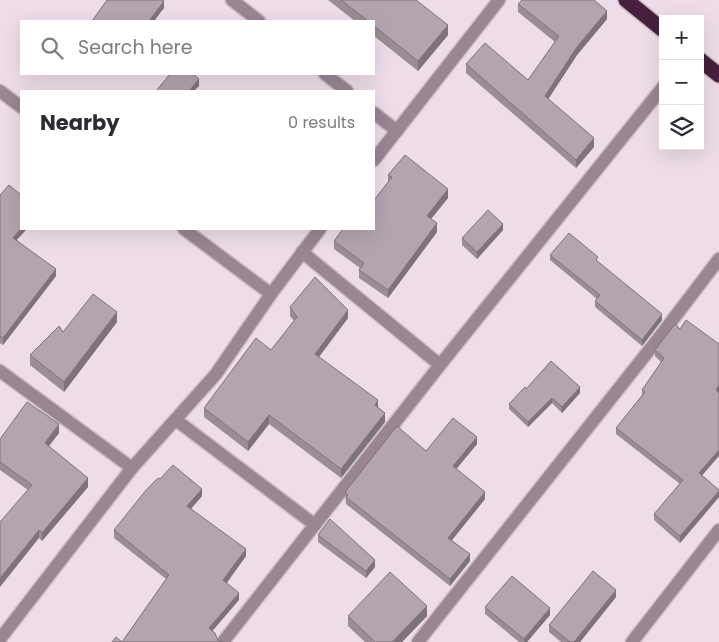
<!DOCTYPE html>
<html lang="en">
<head>
<meta charset="utf-8">
<style>
	:root { --surface:#fff; --page:#f2f2f3; --text:#2b2b33; --muted:#7c7c81; --line:#e1e1e2 }
	body { margin:0; font-family:Poppins,sans-serif; background:var(--page); color:var(--text) }
	.controls { position:absolute; right:15px; top:15px; display:grid; overflow:hidden; border-radius:0px; box-shadow:0 5px 20px #0002 }
	.controls button { width:45px; height:45px; display:grid; place-items:center; padding:0; border:0; border-bottom:1px solid var(--line); background:var(--surface); color:var(--text); font:25px sans-serif }
	.list { margin:0; padding:0; list-style:none }
	h2 { display:flex; justify-content:space-between; align-items:center; height:65px; margin:0; padding:0 20px; font-size:21px }
	h2 small { font-size:16px; font-weight:400; color:var(--muted) }
	.icon { flex:none; width:28px; height:28px; fill:none; stroke:currentColor; stroke-width:2; stroke-linecap:round; stroke-linejoin:round }
	.map { position:relative; flex:none; width:719px; height:642px; overflow:hidden }
	.search { position:absolute; background:var(--surface); box-shadow:0 5px 20px #0002; left:20px; top:20px; width:355px; height:55px; display:flex; align-items:center; gap:12px; box-sizing:border-box; padding:0 18px; border-radius:0px; color:var(--muted); font-size:19px }
	.panel { position:absolute; background:var(--surface); box-shadow:0 5px 20px #0002; left:20px; top:90px; width:355px; height:140px; border-radius:0px }
	.map>svg:first-child { display:block }
	.lines { fill:none; stroke-linecap:round; stroke-linejoin:round }
	.street-casing { stroke:#c9bac3; stroke-width:15 }
	.highway-casing { stroke:#c9bac3; stroke-width:18 }
	.street { stroke:#9a8593; stroke-width:12 }
	.highway { stroke:#46203c; stroke-width:15 }
	.wall { fill:#9b8d96 }
	.shaded-wall { fill:#7e737a }
	.building { fill:#b4a4af; stroke:#7e737a }
</style>
</head>
<body>
<div class="map">
<svg width="719" height="642" viewBox="0 0 719 642">
	<rect width="100%" height="100%" fill="#eedde8"/>
	<g class="lines">
		<g class="street-casing">
			<g id="street">
				<path d="M232 0 259 21"/>
				<path d="M325 74 347 91"/>
				<path d="M0 91 21 107"/>
				<path d="M374 113 397 131"/>
				<path d="M374 160 499 0"/>
				<path d="M184 229 271 294"/>
				<path d="M302 252 440 365"/>
				<path d="M0 371 132 468"/>
				<path d="M176 420 315 525"/>
				<path d="M0 639 132 468 216 374 271 294 320 229"/>
				<path d="M223 642 440 365 663 87"/>
				<path d="M418 642 658 339 719 259"/>
				<path d="M632 642 719 530"/>
			</g>
		</g>
		<g class="highway-casing">
			<g id="highway">
				<path d="M626 0 663 30"/>
				<path d="M700 60 719 75"/>
			</g>
		</g>
		<use href="#street" class="street"/>
		<use href="#highway" class="highway"/>
	</g>
	<g class="wall">
		<path d="M328 0H416L448 35 418 71 374 36V21H355Z"/>
		<path d="M518 4 607 19 577 55 548 99 594 147 576 168 466 73V64L528 80 555 42 518 12Z"/>
		<path d="M388 175 448 198 431 219 437 232 388 298 359 278V270L360 268 334 249V241L374 229 388 182Z"/>
		<path d="M0 195 17 240 56 276 3 345 0 343Z"/>
		<path d="M503 230 477 259 462 245V238Z"/>
		<path d="M550 255 598 262 662 320 642 346 595 307V301L597 299 550 260Z"/>
		<path d="M290 307 348 318 319 357 378 408 385 422 341 478 269 424 248 451 204 417V408L271 350 294 321 290 316Z"/>
		<path d="M117 322 64 392 30 365V355L63 332Z"/>
		<path d="M680 329 719 344V392L702 475 719 490V497L680 543 654 520V514L680 484 616 434V428L642 395V390L661 362 655 356V350Z"/>
		<path d="M526 389 580 393 562 413 552 403 528 427 509 409V404Z"/>
		<path d="M59 433 49 446 88 487 42 541 39 538 28 490 0 470V439Z"/>
		<path d="M477 444 456 469 485 499 452 540 470 561 450 586 346 504 345 492 426 451Z"/>
		<path d="M160 479 202 496 191 509 246 556 227 583 239 600 122 642 166 579 114 538V530Z"/>
		<path d="M318 535 375 567 366 578 318 542Z"/>
		<path d="M616 597 580 642H561L549 632V625Z"/>
		<path d="M485 607 550 615 527 642H519L485 614Z"/>
		<path d="M348 616H427L402 642H365L348 626Z"/>
	</g>
	<g class="shaded-wall">
		<path d="M164 1V8L154 21H149Z"/>
		<path d="M607 11V19L577 55 545 104V96L577 47Z"/>
		<path d="M448 25V35L418 71V61Z"/>
		<path d="M199 79V86L194 91H189Z"/>
		<path d="M594 138V147L576 168V160Z"/>
		<path d="M448 189V198L427 224V216Z"/>
		<path d="M437 223V232L388 298V290Z"/>
		<path d="M503 224V230L477 259V252Z"/>
		<path d="M21 229H27L13 244V238Z"/>
		<path d="M56 269V276L3 345V338Z"/>
		<path d="M348 310V318L315 362V354Z"/>
		<path d="M117 312V322L64 392V382Z"/>
		<path d="M662 314V320L642 346V340Z"/>
		<path d="M719 385V392L716 396V390Z"/>
		<path d="M580 387V393L562 413V407Z"/>
		<path d="M552 398V403L528 427V422Z"/>
		<path d="M378 400V409L375 405Z"/>
		<path d="M385 413V422L341 478V469Z"/>
		<path d="M269 415V424L248 451V442Z"/>
		<path d="M59 424V433L45 451V443Z"/>
		<path d="M477 437V444L453 473V466Z"/>
		<path d="M719 450V456L699 479V473Z"/>
		<path d="M88 478V487L42 541V533Z"/>
		<path d="M202 489V496L187 513V506Z"/>
		<path d="M719 491V497L680 543V536Z"/>
		<path d="M485 492V499L448 545V538Z"/>
		<path d="M39 530V538L0 587V578Z"/>
		<path d="M246 549V556L223 587V580Z"/>
		<path d="M470 554V561L450 586V579Z"/>
		<path d="M375 560V567L366 578V571Z"/>
		<path d="M616 590V597L580 642H574Z"/>
		<path d="M239 593V600L209 635V628Z"/>
		<path d="M427 606V616L402 642H392Z"/>
		<path d="M550 608V615L527 642H524V639Z"/>
	</g>
	<g class="building">
		<path d="M107 0H162L164 1 149 21H92Z"/>
		<path d="M341 0H416L448 25 418 61 374 26V21H368Z"/>
		<path d="M522 0H594L607 11 577 47 545 96 594 138 576 160 466 64 485 43 528 80 559 36 518 4Z"/>
		<path d="M170 74H193L199 79 189 91H156Z"/>
		<path d="M405 155 448 189 427 216 437 223 388 290 359 270 364 263 334 241 343 229H374V200L392 177 388 175Z"/>
		<path d="M9 185 21 195V228L13 238 56 269 3 338 0 336V195Z"/>
		<path d="M488 210 503 224 477 252 462 238Z"/>
		<path d="M569 233 598 257 596 260 662 314 642 340 595 301 600 295 550 255Z"/>
		<path d="M315 277 348 310 315 354 378 400 375 405 385 413 341 469 269 415 248 442 204 408 256 338 271 350 297 317 290 307Z"/>
		<path d="M93 294 117 312 64 382 30 355 59 326 63 332Z"/>
		<path d="M686 320 719 344V385L716 390 719 393V450L699 473 719 490V491L680 536 654 514 683 480 616 428 645 392 642 390 664 358 655 350 675 324 680 329Z"/>
		<path d="M551 361 580 387 562 407 552 398 528 422 509 404 525 387 526 389Z"/>
		<path d="M27 402 59 424 45 443 88 478 42 533 39 530 0 578V522L32 485 0 462V439Z"/>
		<path d="M453 418 477 437 453 466 485 492 448 538 470 554 450 579 346 497 348 495 345 492 397 426 426 451Z"/>
		<path d="M173 465 202 489 187 506 246 549 223 580 239 593 209 628 215 633 218 641 225 642H112L116 637 122 642 169 575 114 530 147 489 158 478 160 479Z"/>
		<path d="M330 519 375 560 366 571 318 535Z"/>
		<path d="M593 571 616 590 574 642H570L549 625Z"/>
		<path d="M390 572 427 606 392 642H375L348 616Z"/>
		<path d="M512 576 550 608 524 639 485 607Z"/>
	</g>
</svg>
<div class="controls">
<button>+</button>
<button>−</button>
<button><svg class="icon" aria-label="layers" viewBox="0 0 24 24"><path d="M12 4l9 5-9 5-9-5zM3 14l9 5 9-5"/></svg></button>
</div>
<div class="search"><svg class="icon" aria-label="search" viewBox="0 0 24 24"><circle cx="10" cy="10" r="6"/><path d="M15 15l6 6"/></svg>Search here</div>
<section class="panel">
<h2>Nearby<small>0 results</small></h2>
<ul class="list">
</ul>
</section>
</div>
</body>
</html>
